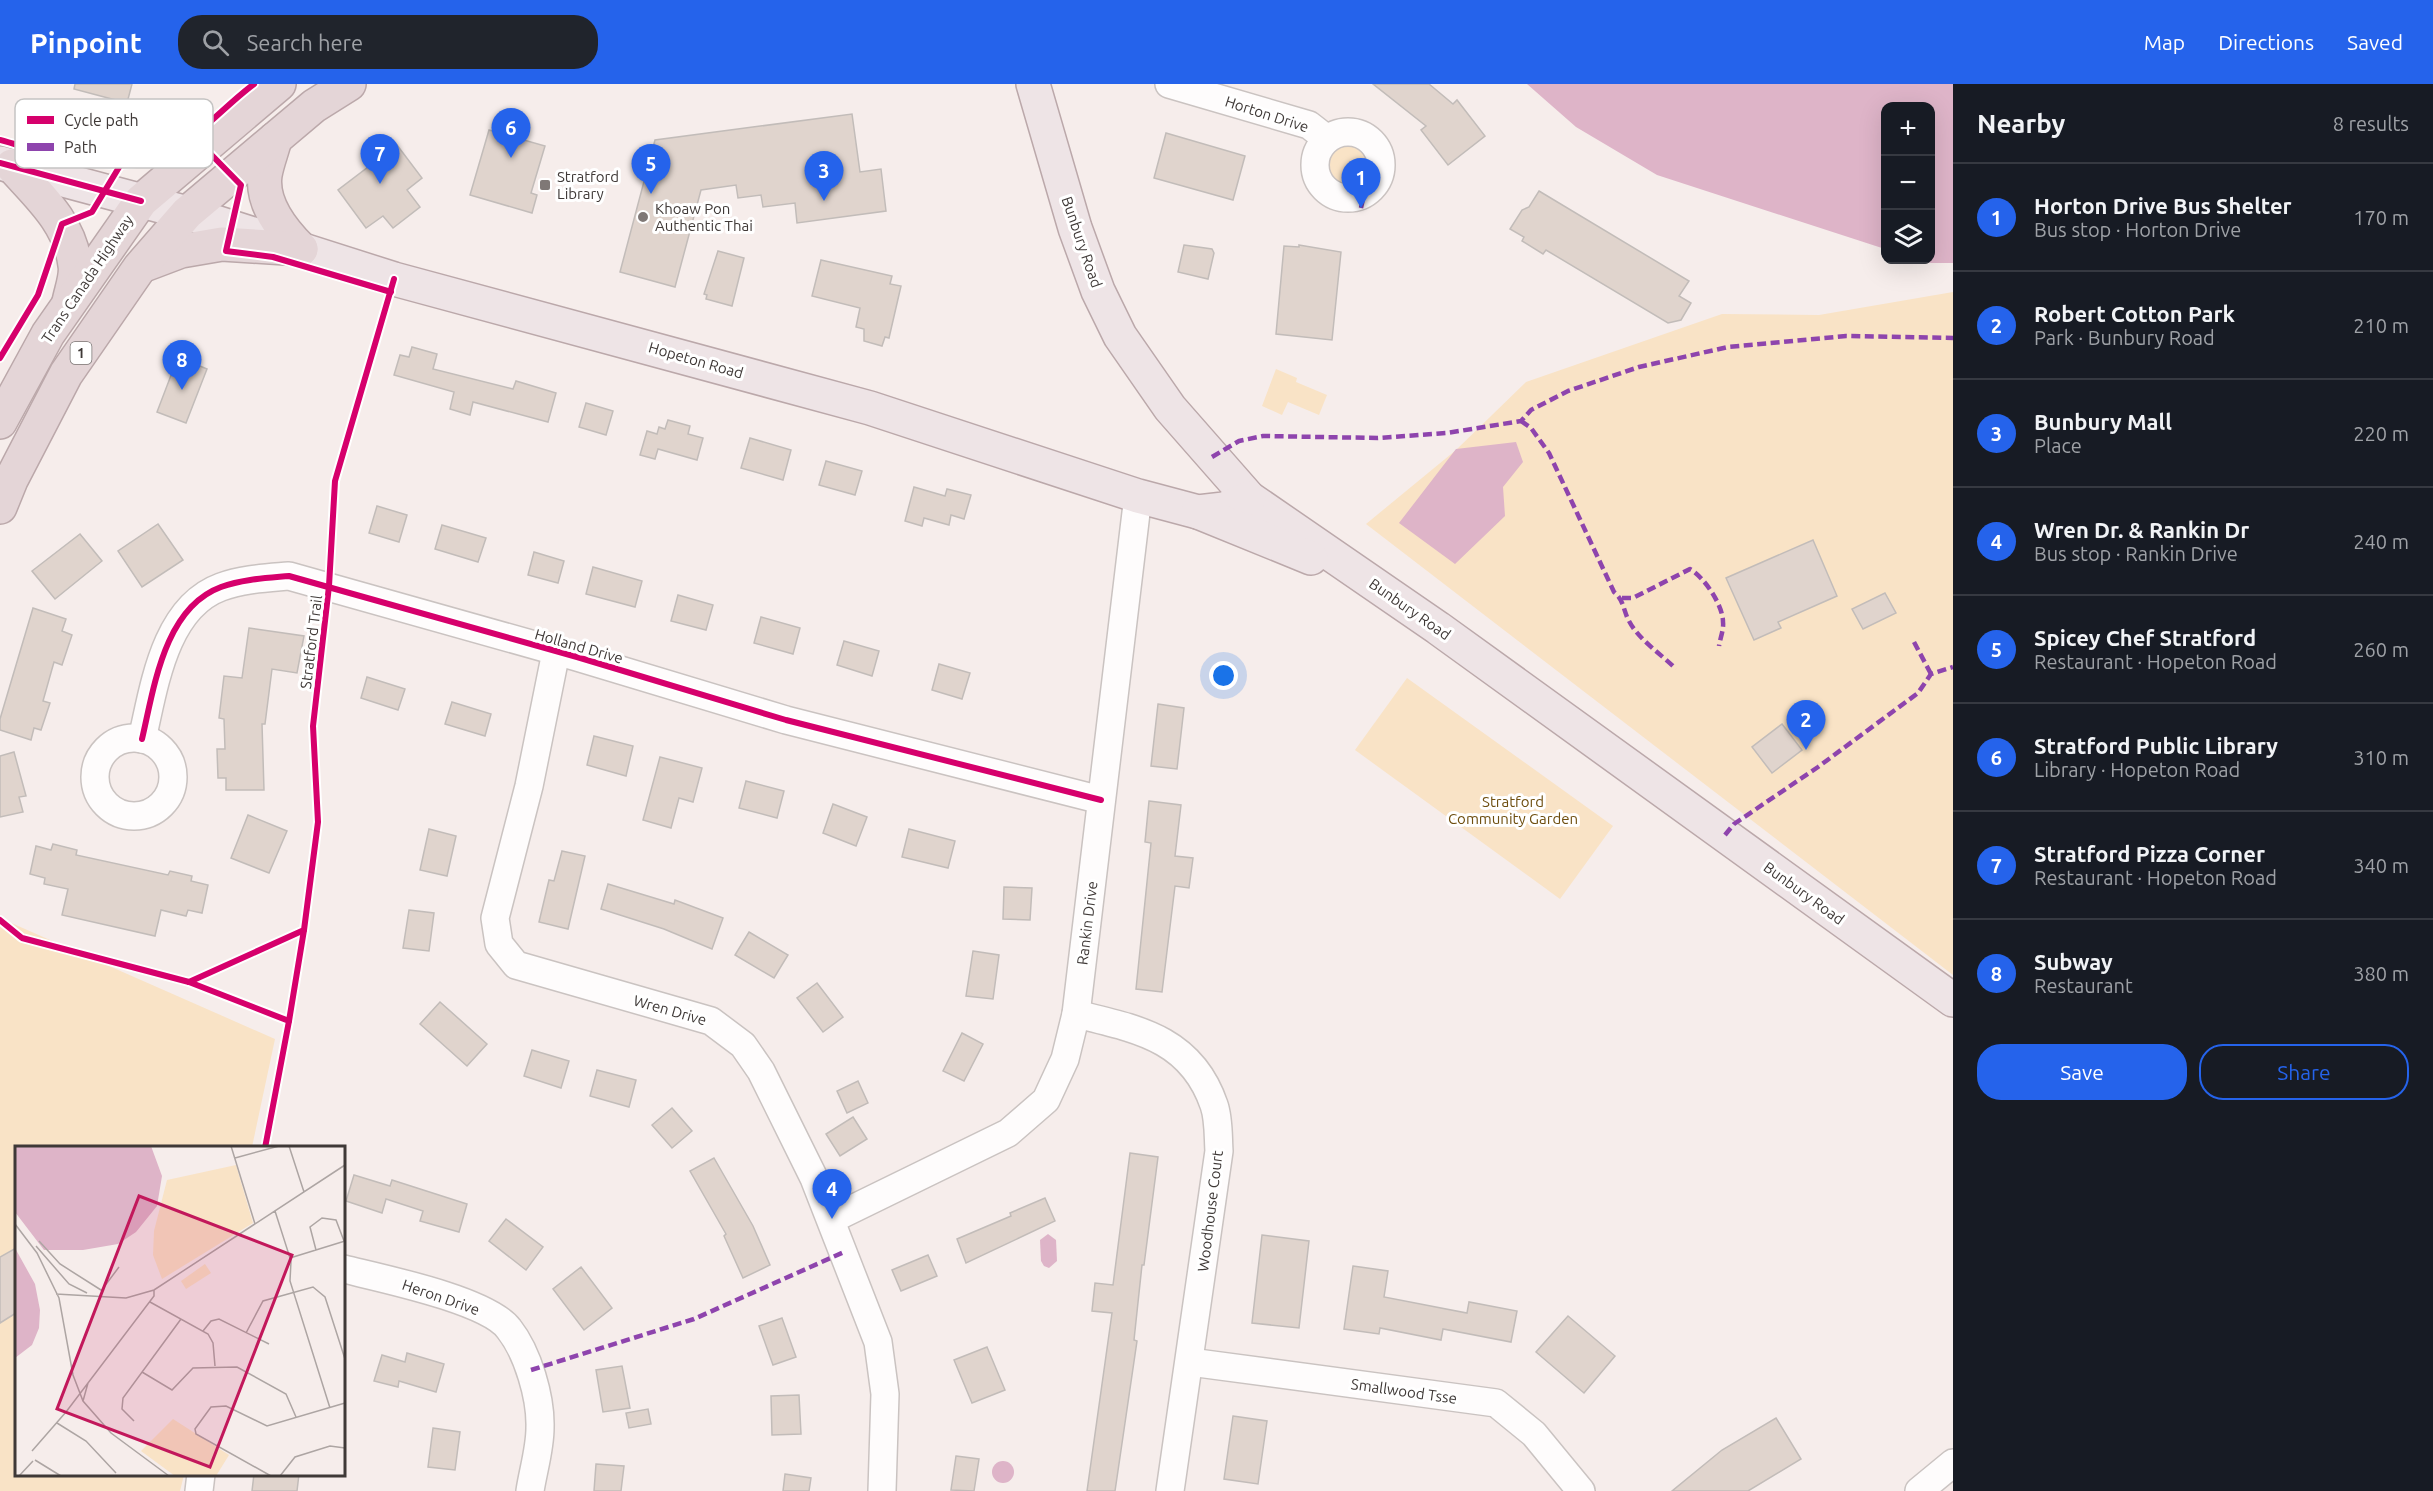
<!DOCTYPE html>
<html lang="en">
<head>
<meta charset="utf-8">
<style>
	:root { --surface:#171b24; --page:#20242c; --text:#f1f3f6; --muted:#9ea1a6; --line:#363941; --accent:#2563eb }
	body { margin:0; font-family:Ubuntu,sans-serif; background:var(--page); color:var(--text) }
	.controls { position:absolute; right:18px; top:18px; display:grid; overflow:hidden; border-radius:12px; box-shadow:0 6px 24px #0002 }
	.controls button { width:54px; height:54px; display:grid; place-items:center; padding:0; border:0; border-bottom:2px solid var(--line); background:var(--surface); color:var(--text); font:30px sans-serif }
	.you { position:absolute; left:1224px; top:592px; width:21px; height:21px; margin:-15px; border:4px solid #fff; border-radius:50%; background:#1a73e8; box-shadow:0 0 0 9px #1a73e833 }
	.badge { display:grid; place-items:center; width:39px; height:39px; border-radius:50%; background:var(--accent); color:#fff; font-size:20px; font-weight:700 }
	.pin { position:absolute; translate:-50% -50px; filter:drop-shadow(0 2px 3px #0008) }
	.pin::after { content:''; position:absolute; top:32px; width:21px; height:18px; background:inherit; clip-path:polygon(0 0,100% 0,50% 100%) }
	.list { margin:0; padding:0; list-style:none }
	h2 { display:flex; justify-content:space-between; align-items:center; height:78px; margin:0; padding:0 24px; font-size:26px }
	h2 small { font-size:20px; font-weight:400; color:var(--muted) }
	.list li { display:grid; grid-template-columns:39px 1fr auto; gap:18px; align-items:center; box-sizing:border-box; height:108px; padding:0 24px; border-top:2px solid var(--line) }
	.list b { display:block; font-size:22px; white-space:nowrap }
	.list p { margin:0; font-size:20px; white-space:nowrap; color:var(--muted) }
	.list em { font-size:20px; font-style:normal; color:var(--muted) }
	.actions { display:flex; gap:12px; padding:18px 24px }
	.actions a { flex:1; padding:14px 0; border:2px solid var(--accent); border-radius:24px; text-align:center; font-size:21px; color:var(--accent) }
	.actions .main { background:var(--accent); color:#fff }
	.icon { flex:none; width:33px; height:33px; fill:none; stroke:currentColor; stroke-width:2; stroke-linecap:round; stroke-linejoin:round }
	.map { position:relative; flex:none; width:1953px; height:1407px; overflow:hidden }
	header { display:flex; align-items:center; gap:36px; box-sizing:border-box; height:84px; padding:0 30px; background:var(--accent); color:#fff }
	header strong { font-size:28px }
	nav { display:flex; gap:33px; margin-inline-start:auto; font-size:21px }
	.search { width:420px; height:54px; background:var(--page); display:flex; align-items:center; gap:15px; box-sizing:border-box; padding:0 21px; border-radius:24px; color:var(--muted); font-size:22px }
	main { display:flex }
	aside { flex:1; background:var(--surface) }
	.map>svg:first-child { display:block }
	.green { fill:#f9e3c6 }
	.water { fill:#deb4c8 }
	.building { fill:#e0d4cd; stroke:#c2bcb9; stroke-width:1.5 }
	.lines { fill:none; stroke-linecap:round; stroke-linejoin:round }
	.minor-casing { stroke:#cac3c1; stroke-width:30 }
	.major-casing { stroke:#bba8aa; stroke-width:36 }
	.highway-casing { stroke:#bba8aa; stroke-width:36 }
	.minor { stroke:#fefcfc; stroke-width:27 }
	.major { stroke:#eee4e6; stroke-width:33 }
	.highway { stroke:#e4d5d7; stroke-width:33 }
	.quiet { stroke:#8e44ad; stroke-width:4.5; stroke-dasharray:9 4.5; stroke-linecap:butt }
	.cycleway-casing { stroke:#fff; stroke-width:10 }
	.cycleway { stroke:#d6006c; stroke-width:6 }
	.poi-dot { fill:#7f7876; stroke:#fff; stroke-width:2 }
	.labels { text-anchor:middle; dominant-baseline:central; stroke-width:6; stroke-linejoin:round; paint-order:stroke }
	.shield { fill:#fff; stroke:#797473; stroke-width:1.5 }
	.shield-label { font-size:14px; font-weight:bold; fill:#3f3937 }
	.street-label { font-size:15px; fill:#3f3937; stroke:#fff }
	.poi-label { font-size:15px; fill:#3f3937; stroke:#fff; text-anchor:start }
	.park-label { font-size:15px; fill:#6e4e0f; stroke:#fff }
	.inset-road { fill:none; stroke:#ada5a3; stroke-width:1.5 }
	.view { fill:#c2185b; fill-opacity:0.15; stroke:#c2185b; stroke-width:3 }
	.inset-edge { fill:none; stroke:#3f3937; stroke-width:3 }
	.key { fill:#fff; stroke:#c5c4c3; stroke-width:1.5 }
	.key-label { font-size:16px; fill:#3f3937 }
</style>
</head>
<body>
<header>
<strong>Pinpoint</strong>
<div class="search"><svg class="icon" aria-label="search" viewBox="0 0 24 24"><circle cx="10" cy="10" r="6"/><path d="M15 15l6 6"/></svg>Search here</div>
<nav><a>Map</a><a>Directions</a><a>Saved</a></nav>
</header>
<main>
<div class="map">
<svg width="1953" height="1407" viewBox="0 0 1953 1407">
	<rect width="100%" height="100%" fill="#f6edeb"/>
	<g class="green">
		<circle cx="1349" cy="81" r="24"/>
		<path d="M1953 208V891L1366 440 1456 366 1526 298 1722 230 1819 231Z"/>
		<path d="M1276 285 1297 294 1296 298 1327 311 1319 331 1288 318 1282 331 1262 322Z"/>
		<path d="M1407 594 1613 742 1560 815 1355 666Z"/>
		<path d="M0 834 275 955 252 1063 16 1064V1390L184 1391 180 1407H0Z"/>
	</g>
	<g class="water">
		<path d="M1527 0H1953V179H1931L1919 176H1930V22H1886L1885 165 1657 91 1576 43Z"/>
		<path d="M1516 358 1523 378 1503 403 1505 432 1455 480 1399 439 1456 365Z"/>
		<path d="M1048 1150 1056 1156 1057 1177 1049 1184 1044 1182 1041 1177 1040 1156Z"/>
		<circle cx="1003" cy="1388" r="11"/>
	</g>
	<g class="building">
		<path d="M75 0H132L127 19 74 5Z"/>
		<path d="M1373 0H1429L1453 20 1457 16 1485 52 1448 81 1421 46 1426 42Z"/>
		<path d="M852 30 860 88 881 85 886 127 797 139 795 119 763 123 761 111 738 114 736 101 701 106 675 203 620 188 655 56Z"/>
		<path d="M489 46 545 62 531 109 537 111 532 129 470 111Z"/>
		<path d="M1166 49 1245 72 1233 116 1154 94Z"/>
		<path d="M397 61 422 94 407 106 420 123 393 144 383 132 366 144 338 106Z"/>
		<path d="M1539 107 1689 197 1679 212 1691 219 1681 236 1668 239 1546 166 1543 170 1522 157 1524 153 1510 145 1522 126 1529 123Z"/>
		<path d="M1184 161 1212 165 1214 169 1208 195 1178 188Z"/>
		<path d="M1299 161 1341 168 1332 256 1276 250 1284 162 1299 163Z"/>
		<path d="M718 167 744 174 732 222 706 215 707 211 704 210Z"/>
		<path d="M821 176 892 192 890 200 901 202 889 254 885 253 882 262 864 257V245L856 243 860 224 812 212Z"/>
		<path d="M412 263 437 270 433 285 513 305 516 297 556 309 548 338 473 318 470 331 450 325 454 308 394 291 400 271 409 273Z"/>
		<path d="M178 273 207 285 186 339 157 328Z"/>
		<path d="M586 319 613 327 606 351 579 343Z"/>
		<path d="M668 336 690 342 688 350 703 354 697 376 658 365 655 375 640 371 647 347 657 350 659 343 665 345Z"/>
		<path d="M750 354 791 366 783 396 741 384Z"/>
		<path d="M826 377 862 387 855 411 819 401Z"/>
		<path d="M914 403 945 412 947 405 971 411 964 435 951 431 949 441 924 434 922 442 905 437Z"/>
		<path d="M377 422 407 431 399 458 369 449Z"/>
		<path d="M158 440 183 476 142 503 118 467Z"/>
		<path d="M442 441 486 454 478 478 435 465Z"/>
		<path d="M80 450 102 477 55 515 32 487Z"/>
		<path d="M1813 456 1837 512 1778 538 1781 544 1754 556 1726 494Z"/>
		<path d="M534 468 564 477 558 499 528 491Z"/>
		<path d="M593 483 642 497 635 523 586 510Z"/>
		<path d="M1885 509 1896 529 1863 545 1852 525Z"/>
		<path d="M678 511 713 521 706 546 671 537Z"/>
		<path d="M33 524 66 535 62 547 72 551 62 581 54 578 43 617 50 619 41 646 34 644 31 656 0 646V635Z"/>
		<path d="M761 533 800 544 793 570 754 559Z"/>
		<path d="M249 544 304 552 297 589 272 585 265 640H262L264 706H226V694H218L217 665H225L224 635 219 634 224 592 242 594Z"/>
		<path d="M844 557 879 567 872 592 837 581Z"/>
		<path d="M939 580 970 589 962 615 932 606Z"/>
		<path d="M367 593 405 605 398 626 361 614Z"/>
		<path d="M452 618 491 630 485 652 445 640Z"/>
		<path d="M1158 620 1184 624 1177 685 1151 682Z"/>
		<path d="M1782 640 1802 666 1772 689 1752 663Z"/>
		<path d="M594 652 633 662 626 692 587 681Z"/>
		<path d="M14 668 26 712 19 713 23 728 0 733V672Z"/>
		<path d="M660 673 702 684 693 718 679 714 671 744 643 736Z"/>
		<path d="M746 697 784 707 777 734 739 724Z"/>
		<path d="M1149 717 1181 721 1175 772 1193 774 1189 804 1175 802 1162 908 1136 905 1151 759 1145 758Z"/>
		<path d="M833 720 867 733 856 762 823 749Z"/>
		<path d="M248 731 287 747 269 789 231 774Z"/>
		<path d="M429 745 456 752 447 792 420 786Z"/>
		<path d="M909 745 955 757 948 784 902 773Z"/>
		<path d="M53 760 77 766 76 771 168 791 170 787 192 792 191 797 208 801 202 829 188 826 186 832 161 826 155 852 62 831 68 805 44 800 45 794 30 790 36 762 51 766Z"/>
		<path d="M562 767 585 772 568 845 539 838 549 796 554 797Z"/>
		<path d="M608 800 674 820 675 816 723 834 712 865 664 845 601 825Z"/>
		<path d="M1004 803 1032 804 1030 836 1003 835Z"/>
		<path d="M409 826 434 829 429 867 403 864Z"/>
		<path d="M749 848 788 871 774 894 735 871Z"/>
		<path d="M973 867 999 871 993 915 966 912Z"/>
		<path d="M817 899 843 933 823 948 797 914Z"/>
		<path d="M440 918 487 960 467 982 420 940Z"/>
		<path d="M962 949 983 960 964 997 943 987Z"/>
		<path d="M532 966 569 977 561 1004 524 992Z"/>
		<path d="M597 986 636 996 629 1023 590 1012Z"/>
		<path d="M858 997 868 1019 847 1029 837 1007Z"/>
		<path d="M672 1024 692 1047 672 1064 652 1041Z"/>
		<path d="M853 1033 867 1055 840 1072 826 1050Z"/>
		<path d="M1130 1069 1158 1073 1144 1181H1142L1134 1256 1137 1257 1115 1407H1087L1112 1229 1092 1227 1095 1199 1113 1201Z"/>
		<path d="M714 1074 753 1142 770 1181 743 1194 724 1152 726 1150 690 1087Z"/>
		<path d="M354 1091 390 1102 392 1096 467 1120 459 1148 420 1137 423 1127 386 1115 382 1129 346 1117Z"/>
		<path d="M1045 1114 1055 1137 966 1179 957 1155 1011 1132 1010 1129Z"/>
		<path d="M506 1135 543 1163 526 1186 489 1157Z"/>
		<path d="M1262 1151 1309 1157 1299 1244 1252 1239Z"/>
		<path d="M16 1164V1229L0 1239V1173Z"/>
		<path d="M928 1171 937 1192 901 1207 892 1186Z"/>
		<path d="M1353 1182 1388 1187 1384 1213 1467 1229 1469 1218 1517 1227 1511 1258 1443 1245 1441 1256 1380 1244 1379 1250 1344 1245Z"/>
		<path d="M581 1183 612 1224 584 1246 553 1205Z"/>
		<path d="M1568 1232 1615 1272 1584 1309 1536 1268Z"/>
		<path d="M782 1234 796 1273 773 1281 759 1242Z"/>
		<path d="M987 1263 1005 1306 972 1319 954 1276Z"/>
		<path d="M407 1269 444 1280 436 1308 399 1297 398 1303 374 1297 382 1271 405 1278Z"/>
		<path d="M622 1282 630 1324 603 1328 596 1286Z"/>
		<path d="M799 1311 801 1350 772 1351 771 1312Z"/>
		<path d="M648 1325 651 1340 629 1344 626 1329Z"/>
		<path d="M1233 1332 1267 1337 1258 1400 1224 1395Z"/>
		<path d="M1776 1334 1801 1375 1748 1407H1672L1722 1366Z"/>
		<path d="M433 1344 460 1348 455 1386 428 1383Z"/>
		<path d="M956 1372 979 1375 974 1407 951 1406Z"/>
		<path d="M596 1380 624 1382 621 1407H594Z"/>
		<path d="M254 1390H299L297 1407H252Z"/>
		<path d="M785 1390 811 1394 809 1407H783Z"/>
	</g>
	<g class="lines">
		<g class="minor-casing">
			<g id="minor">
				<path d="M1169 0 1309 41 1327 55"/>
				<circle cx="1348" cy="81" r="33"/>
				<path d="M556 568 529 702 495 834 499 860 516 881 711 937 743 961 761 987 814 1094 878 1258 885 1310 882 1407"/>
				<circle cx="134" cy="693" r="39"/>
				<path d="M142 655C154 604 164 524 221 503 243 495 267 494 289 492L577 573 786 636 1101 716"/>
				<path d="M1076 930C1137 945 1191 954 1214 1021 1219 1035 1218 1053 1219 1067L1170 1407"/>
				<path d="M832 1135 1008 1049 1046 1016 1065 975 1076 930 1138 412"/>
				<path d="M344 1185C380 1194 488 1216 509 1245 528 1269 541 1314 540 1344 540 1365 533 1387 530 1407"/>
				<path d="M1190 1278 1496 1319 1534 1350 1581 1407"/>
				<path d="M199 1407 201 1390"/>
				<path d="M1919 1407 1953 1379"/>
			</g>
		</g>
		<g class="major-casing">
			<g id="major">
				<path d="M1033 0 1075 144 1098 207 1120 252 1170 324 1249 414 1438 544 1953 916"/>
				<path d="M0 79 187 129 394 195 870 324 1138 412 1198 428 1224 425 1249 414"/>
				<path d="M1198 428 1311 474"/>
			</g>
		</g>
		<g class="highway-casing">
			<g id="highway">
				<path d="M275 55C272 67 267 79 265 91 261 120 283 147 301 165"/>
				<path d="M12 82C39 112 70 139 75 181 77 192 71 207 69 218"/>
				<path d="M144 181 181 167 222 160 301 165"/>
				<path d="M0 338 48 250 141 117 279 0"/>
				<path d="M0 423 11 396 66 290 140 183 187 129 314 22 349 0"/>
			</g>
		</g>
		<use href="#minor" class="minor"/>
		<use href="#major" class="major"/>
		<use href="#highway" class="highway"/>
		<g class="quiet">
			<path d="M1361 124 1364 110"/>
			<path d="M1521 337 1531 344 1549 369 1614 508C1624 516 1623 526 1629 537 1639 556 1661 570 1676 585"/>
			<path d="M1212 373 1239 357 1263 352 1378 354 1447 349 1521 337 1531 326 1568 307 1639 283 1728 263 1846 252 1953 254"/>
			<path d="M1622 514H1633L1690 485C1704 493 1723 521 1723 538 1724 545 1720 555 1719 562"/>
			<path d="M1914 558 1931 590"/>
			<path d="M1725 751 1734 740 1818 683 1918 609 1931 590 1953 583"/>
			<path d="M531 1286 694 1235 844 1168"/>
		</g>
		<g class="cycleway-casing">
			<g id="cycleway">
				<path d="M193 52 241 101 226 167 273 173 391 208"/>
				<path d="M0 56C54 71 122 98 175 65 204 47 227 20 254 0"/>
				<path d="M0 79 141 117"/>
				<path d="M0 274 38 211 62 140 92 128 121 80"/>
				<path d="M142 655C154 604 164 524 221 503 243 495 267 494 289 492L577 573 786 636 1101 716"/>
				<path d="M0 836 22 854 189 898 289 937 265 1064"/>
				<path d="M189 898 304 846 318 738 313 642 329 502 335 397 394 195"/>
				<path d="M289 937 304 846"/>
			</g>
		</g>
		<use href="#cycleway" class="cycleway"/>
	</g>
	<g class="poi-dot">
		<rect x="539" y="95" width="12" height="12" rx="3"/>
		<circle cx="643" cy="133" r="6"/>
	</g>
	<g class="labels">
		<rect class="shield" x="70.5" y="258" width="21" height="22" rx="4.5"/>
		<g class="shield-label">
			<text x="81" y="269">1</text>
		</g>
		<g class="street-label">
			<text transform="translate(1267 30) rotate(18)">Horton Drive</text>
			<text transform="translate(1082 158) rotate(71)">Bunbury Road</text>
			<text transform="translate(87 195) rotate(-56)">Trans Canada Highway</text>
			<text transform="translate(696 276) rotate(16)">Hopeton Road</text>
			<text transform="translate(1410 525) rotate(35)">Bunbury Road</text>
			<text transform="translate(311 558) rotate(-83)">Stratford Trail</text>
			<text transform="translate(579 562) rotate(16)">Holland Drive</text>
			<text transform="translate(1804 809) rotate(36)">Bunbury Road</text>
			<text transform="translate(1087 839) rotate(-83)">Rankin Drive</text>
			<text transform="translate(670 926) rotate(16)">Wren Drive</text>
			<text transform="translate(1210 1127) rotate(-83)">Woodhouse Court</text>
			<text transform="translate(441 1213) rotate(19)">Heron Drive</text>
			<text transform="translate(1404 1307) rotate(8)">Smallwood Tsse</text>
		</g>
		<g class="poi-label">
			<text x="557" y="92">Stratford<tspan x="557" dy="17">Library</tspan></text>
			<text x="655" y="124">Khoaw Pon<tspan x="655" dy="17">Authentic Thai</tspan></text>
		</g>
		<g class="park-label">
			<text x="1513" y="717">Stratford<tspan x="1513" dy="17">Community Garden</tspan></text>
		</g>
	</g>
	<g transform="translate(15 1062)">
		<rect width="330" height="330" fill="#f6edeb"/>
		<path d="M221 19 238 77 147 133 138 109 139 85 152 34ZM190 118 196 127 171 143 166 135ZM158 273 214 309 201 330H160L126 305Z" fill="#f9e3c6"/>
		<path d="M0 0H136L147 30 142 60 121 86 103 98 68 104H29L0 66ZM0 102 20 138 25 164 24 182 17 199 0 212Z" fill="#deb4c8"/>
		<path class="inset-road" d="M216 0 240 78M274 0 289 46M220 12 264 0M260 65 276 115 275 135 315 262M0 78 22 107 44 152 58 229 68 255 96 287 154 330M24 95 45 118 86 144M21 100 54 138 72 147M301 104 295 81 307 72 321 74 329 95M275 112 330 95M86 145 104 121M41 148 111 152 139 144 330 19M135 156 193 188 198 197 200 220M188 185 196 175 204 173 254 198M231 187 248 155 298 141 310 151 330 213M127 226 157 244 178 222 222 221 271 248 281 271M68 255 73 237M119 275 107 263 108 252 166 173M42 277 71 295 101 327M17 305 51 266 139 150V144M20 314 46 330M4 330 18 315M256 330 181 288 180 283 196 261 211 260 252 280 330 257M265 330 280 311 315 300 330 302"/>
		<path class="view" d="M124 50 277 109 195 321 42 263Z"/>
		<rect width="330" height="330" class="inset-edge"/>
	</g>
	<rect x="15" y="15" width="198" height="69" rx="9" class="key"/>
	<rect x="27" y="32" width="27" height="8" fill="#d6006c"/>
	<rect x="27" y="59" width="27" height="8" fill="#8e44ad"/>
	<g class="key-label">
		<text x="64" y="42">Cycle path</text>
		<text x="64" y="69">Path</text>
	</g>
</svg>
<div class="controls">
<button>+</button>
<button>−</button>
<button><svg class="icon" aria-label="layers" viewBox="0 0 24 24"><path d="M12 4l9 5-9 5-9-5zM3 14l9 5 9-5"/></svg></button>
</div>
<div class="you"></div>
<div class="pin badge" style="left:1361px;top:124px">1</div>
<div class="pin badge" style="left:1806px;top:666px">2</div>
<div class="pin badge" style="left:824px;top:117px">3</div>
<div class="pin badge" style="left:832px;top:1135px">4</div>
<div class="pin badge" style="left:651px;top:110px">5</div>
<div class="pin badge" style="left:511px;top:74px">6</div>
<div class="pin badge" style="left:380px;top:100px">7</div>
<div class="pin badge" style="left:182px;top:306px">8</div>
</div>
<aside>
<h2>Nearby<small>8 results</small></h2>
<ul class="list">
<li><span class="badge">1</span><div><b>Horton Drive Bus Shelter</b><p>Bus stop · Horton Drive</p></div><em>170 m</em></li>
<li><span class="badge">2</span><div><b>Robert Cotton Park</b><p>Park · Bunbury Road</p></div><em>210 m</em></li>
<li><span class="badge">3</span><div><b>Bunbury Mall</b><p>Place</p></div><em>220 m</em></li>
<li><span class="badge">4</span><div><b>Wren Dr. &amp; Rankin Dr</b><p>Bus stop · Rankin Drive</p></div><em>240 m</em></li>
<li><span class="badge">5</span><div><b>Spicey Chef Stratford</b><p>Restaurant · Hopeton Road</p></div><em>260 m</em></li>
<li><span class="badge">6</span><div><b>Stratford Public Library</b><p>Library · Hopeton Road</p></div><em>310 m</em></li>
<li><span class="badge">7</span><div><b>Stratford Pizza Corner</b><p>Restaurant · Hopeton Road</p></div><em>340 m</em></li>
<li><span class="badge">8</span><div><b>Subway</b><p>Restaurant</p></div><em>380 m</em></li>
</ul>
<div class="actions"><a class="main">Save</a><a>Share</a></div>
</aside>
</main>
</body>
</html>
